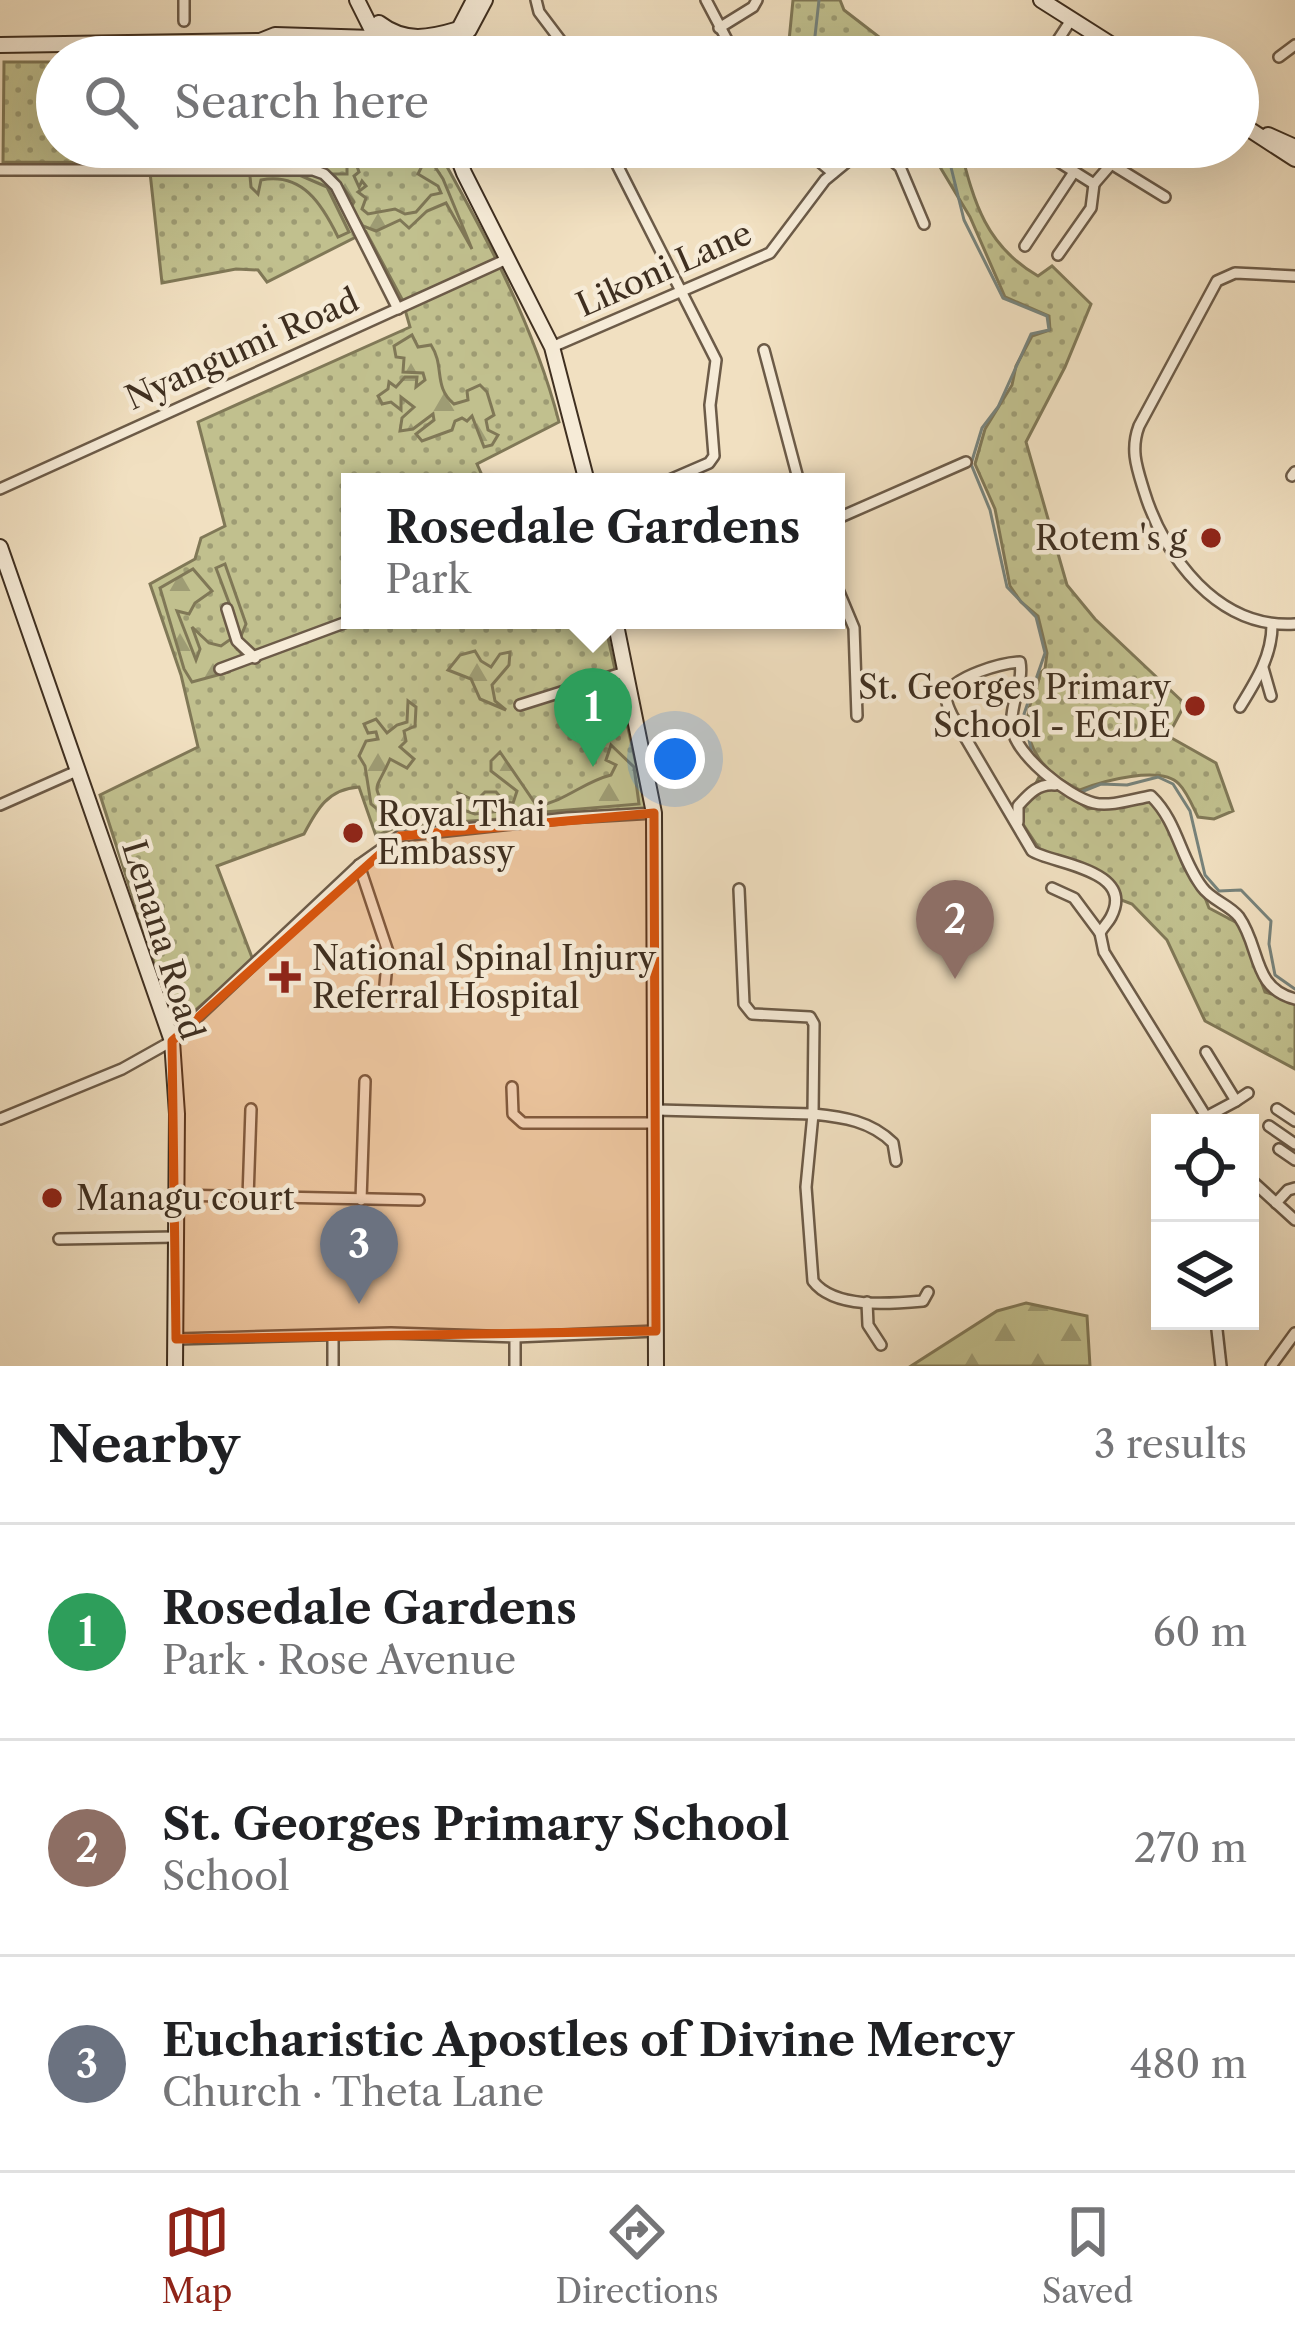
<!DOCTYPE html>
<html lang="en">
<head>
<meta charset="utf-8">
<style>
	:root { --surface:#fff; --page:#f6f6f6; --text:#202124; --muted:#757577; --line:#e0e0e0; --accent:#8f2418 }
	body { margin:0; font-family:"Libre Caslon Text",serif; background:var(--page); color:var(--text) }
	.controls { position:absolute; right:36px; bottom:36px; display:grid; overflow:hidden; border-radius:0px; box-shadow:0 12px 48px #0002 }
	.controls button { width:108px; height:108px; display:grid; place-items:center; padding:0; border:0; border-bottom:3px solid var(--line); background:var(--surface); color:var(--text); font:60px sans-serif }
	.you { position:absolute; left:675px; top:759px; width:42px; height:42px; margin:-30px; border:9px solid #fff; border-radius:50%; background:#1a73e8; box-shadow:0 0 0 18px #1a73e833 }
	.badge { display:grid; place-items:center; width:78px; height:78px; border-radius:50%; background:var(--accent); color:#fff; font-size:39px; font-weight:700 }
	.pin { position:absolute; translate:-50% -99px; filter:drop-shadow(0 3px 6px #0008) }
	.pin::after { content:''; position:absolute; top:63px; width:42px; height:36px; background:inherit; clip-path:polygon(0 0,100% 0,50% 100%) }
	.popup { position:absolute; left:341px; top:473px; width:504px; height:156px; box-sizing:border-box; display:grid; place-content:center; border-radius:0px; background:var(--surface); filter:drop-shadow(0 3px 9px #0005); font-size:39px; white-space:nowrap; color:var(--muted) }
	.popup b { font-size:45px; color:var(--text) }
	.popup::after { content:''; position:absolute; left:50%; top:100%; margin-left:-24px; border:24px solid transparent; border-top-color:var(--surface) }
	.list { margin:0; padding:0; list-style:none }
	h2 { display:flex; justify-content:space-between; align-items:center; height:156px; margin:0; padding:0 48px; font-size:51px }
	h2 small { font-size:39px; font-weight:400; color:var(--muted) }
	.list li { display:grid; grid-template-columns:78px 1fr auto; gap:36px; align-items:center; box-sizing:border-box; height:216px; padding:0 48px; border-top:3px solid var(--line) }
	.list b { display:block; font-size:45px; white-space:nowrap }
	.list p { margin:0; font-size:39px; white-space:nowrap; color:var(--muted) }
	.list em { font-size:39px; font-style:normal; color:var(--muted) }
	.icon { flex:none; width:66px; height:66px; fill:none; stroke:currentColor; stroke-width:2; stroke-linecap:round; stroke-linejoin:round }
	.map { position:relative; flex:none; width:1295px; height:1366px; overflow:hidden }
	.search { position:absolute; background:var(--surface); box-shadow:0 12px 48px #0002; left:36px; right:36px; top:36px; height:132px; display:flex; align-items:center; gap:30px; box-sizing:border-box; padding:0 42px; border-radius:66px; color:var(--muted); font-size:45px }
	.sheet { height:804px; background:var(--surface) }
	nav { display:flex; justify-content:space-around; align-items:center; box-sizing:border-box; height:168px; border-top:3px solid var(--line); background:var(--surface); font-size:33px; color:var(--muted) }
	nav a { display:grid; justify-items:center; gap:6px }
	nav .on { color:var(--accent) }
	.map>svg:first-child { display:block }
	.grass { fill:url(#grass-dots); stroke:#807857; stroke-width:3 }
	.forest { fill:url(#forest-firs); stroke:#807857; stroke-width:3 }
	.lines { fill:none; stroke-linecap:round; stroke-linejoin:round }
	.stream { stroke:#77837c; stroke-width:3 }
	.street-casing { stroke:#6c5b48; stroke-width:14 }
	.secondary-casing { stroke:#3f2f20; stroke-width:18 }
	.street { stroke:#f6ebd7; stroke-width:9 }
	.secondary { stroke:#f6ebd7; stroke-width:14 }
	.marked { fill:#d7550e; fill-opacity:0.2; stroke:#d7550e; stroke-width:9; stroke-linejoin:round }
	.poi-dot { fill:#8f2418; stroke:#f6ebd7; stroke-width:4.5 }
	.labels { text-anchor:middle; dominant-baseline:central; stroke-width:9; stroke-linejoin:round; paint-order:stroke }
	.street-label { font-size:33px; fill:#3f2f20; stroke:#f6ebd7 }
	.poi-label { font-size:33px; fill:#3f2f20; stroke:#f6ebd7; text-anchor:start }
</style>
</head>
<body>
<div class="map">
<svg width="1295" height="1366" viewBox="0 0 1295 1366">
	<defs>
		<pattern id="grass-dots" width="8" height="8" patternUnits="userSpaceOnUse" patternTransform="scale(3)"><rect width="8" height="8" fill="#c1c08e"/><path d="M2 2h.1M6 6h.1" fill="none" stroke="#9e9c74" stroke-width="1.8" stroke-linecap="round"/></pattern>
		<pattern id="forest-firs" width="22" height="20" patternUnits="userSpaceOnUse" patternTransform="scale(3)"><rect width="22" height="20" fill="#c1c08e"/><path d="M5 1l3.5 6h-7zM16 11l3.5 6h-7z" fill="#9e9c74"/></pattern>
	</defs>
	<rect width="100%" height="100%" fill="#f1e0c1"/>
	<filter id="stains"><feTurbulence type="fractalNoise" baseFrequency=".00167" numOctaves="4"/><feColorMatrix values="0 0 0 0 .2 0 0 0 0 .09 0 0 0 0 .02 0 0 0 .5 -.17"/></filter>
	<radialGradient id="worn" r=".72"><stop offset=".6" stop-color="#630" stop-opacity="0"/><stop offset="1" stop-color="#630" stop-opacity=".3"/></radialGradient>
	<g class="grass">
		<path d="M793 0H840L844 10 905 57H801L788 51Z"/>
		<path d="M4 62H57V147H206V162L324 163 328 147H436C485 234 534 325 559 422L477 464 485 482H350V620H604L646 809 399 826 376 836 359 787C328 789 317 809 304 834L217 866 253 960 175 1028 100 795 198 747 181 675 150 584 195 559 201 538 225 526 198 422 410 327 402 299 366 232 267 282 258 270 236 269 162 283 149 163 3 162Z"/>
		<path d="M928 147H960C974 203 986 246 1038 276L1052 266 1091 304 1065 367 1026 442 1067 585 1095 619 1185 704 1168 736 1216 763 1233 811 1214 819 1198 817C1193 807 1187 792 1179 784 1161 765 1102 781 1080 790 1047 775 1021 748 1029 709 1032 696 1039 686 1040 673L1045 669 1047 653 1038 616 1021 602 1010 586 995 509 975 464 985 429 1012 385 1016 366 1032 336 1050 330 1049 316 1005 297 970 217Z"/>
		<path d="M1040 775 1088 809 1151 800 1190 859 1209 908 1241 925 1265 992 1295 1001V1069L1205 1021 1167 940 1132 904 1116 898 1095 871 1040 850 1019 818Z"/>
	</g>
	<g class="forest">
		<path d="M415 147H422L443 179 472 249 446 203 427 211 409 228 400 220 376 231 363 226 351 207 354 202 333 174H347V162L354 158 359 172 354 176 359 187 362 181 366 186 358 192 366 198 362 209 368 214 395 209 405 214 416 212 431 195 441 193 438 186 418 174 423 164Z"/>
		<path d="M257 173 297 174 327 187 349 232 338 237C322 204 302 172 261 180L258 194 251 187 250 176Z"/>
		<path d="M412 335 418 347 431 345C445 366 433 387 454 404L468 400 467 391 480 385 487 392 494 415 486 420 488 430 498 435 492 445 484 447 472 416 467 421 462 418 455 421 452 430 422 441 416 434 434 420 433 414 413 429 400 431 402 418 414 407 401 397V410L391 402 382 404 378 396 388 389 389 382 396 387 405 377H417L416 387 425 380 423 373 403 372 404 358 396 357 394 346Z"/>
		<path d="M225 564 246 624 236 648 243 655 227 663 229 672 192 682 184 669 160 588 193 569 212 591 195 603 189 614 177 611 196 660 200 649 192 627 209 643 221 646 231 639 234 616 216 568Z"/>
		<path d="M475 651 481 661 491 667 500 654 510 652 509 665 492 685 495 701 506 710 480 699 471 679 448 670 460 655Z"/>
		<path d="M408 701 416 707 415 726 404 731 406 741 400 747 414 759 407 768 390 759C375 794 370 780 391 819L400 821 383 827 381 812 371 804 365 766 359 756 366 741 378 739 376 732 368 733 364 724 376 719 387 733 397 725 407 722Z"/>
		<path d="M611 745 634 767 639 804 509 815V810L475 814 460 809 458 793 476 801 485 792H496L505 802 513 803 517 791 491 771V761L500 752 537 806C566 801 583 782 611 775L616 765 606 760Z"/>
		<path d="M1026 1303 1087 1316 1090 1366H911L997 1311Z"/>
	</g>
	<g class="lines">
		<g class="stream">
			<path d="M819 0 814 45 830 57"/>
			<path d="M946 147 964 220 1003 298 1047 316 1049 330 1031 334 998 407 982 428 971 464 990 510 1007 587 1036 617 1045 653 1024 714 1032 755"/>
			<path d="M1081 792 1101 784 1127 785 1158 777 1173 784 1190 811 1205 875 1219 891 1241 890 1271 921 1269 944 1275 975 1295 989"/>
		</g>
		<g class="street-casing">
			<g id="street">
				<path d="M536 0 539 12 573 57"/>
				<path d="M706 0 736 57"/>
				<path d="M184 21V0"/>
				<path d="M719 28 753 7 757 0"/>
				<path d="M1047 57 1071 20"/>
				<path d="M1279 57 1295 45"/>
				<path d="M608 147 716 360 710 405 714 456 709 463 665 482"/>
				<path d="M802 147 833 173"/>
				<path d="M876 147 900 167 924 224"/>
				<path d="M1035 147 1094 184 1126 147"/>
				<path d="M1113 165 1165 197"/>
				<path d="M0 170H313L324 174 336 186 398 309"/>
				<path d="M1025 246 1074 172"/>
				<path d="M1058 255 1091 208 1094 184"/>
				<path d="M1295 276 1235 273 1217 281 1139 426C1130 450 1137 468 1144 491 1164 557 1218 629 1295 624"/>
				<path d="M552 347 770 253 825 180 865 147"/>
				<path d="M764 350 799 482"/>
				<path d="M1292 476 1295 472"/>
				<path d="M0 489 507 259"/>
				<path d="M836 519 966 462"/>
				<path d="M836 585 854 628 857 716"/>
				<path d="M227 609 237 641 255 658"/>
				<path d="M1263 668 1271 696"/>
				<path d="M220 669 352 620"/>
				<path d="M520 705 625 672"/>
				<path d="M1240 707C1256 681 1272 656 1272 625"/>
				<path d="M0 805 79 770"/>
				<path d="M1018 822V806C1028 795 1038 783 1055 785"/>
				<path d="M359 865 388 952 384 996"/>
				<path d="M1052 888 1074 898 1100 933"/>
				<path d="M1206 1052 1236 1101 1248 1093"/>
				<path d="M512 1087 513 1114 523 1123H657"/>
				<path d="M1277 1109 1295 1121"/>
				<path d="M657 1110 813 1114 814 1024 810 1017 752 1014 744 1004 739 889"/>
				<path d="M1206 1117 1236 1101"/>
				<path d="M0 1119 122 1069 172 1041 359 865 400 836 567 818 654 813"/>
				<path d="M1210 1123 1104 952 1100 933C1103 927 1108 923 1111 917 1136 869 1052 864 1032 851L952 715C949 709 945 701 947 695 953 676 1002 663 1020 662 1024 684 1009 705 1012 728 1016 755 1067 796 1094 803 1110 807 1134 799 1151 796 1178 822 1180 858 1202 887 1211 900 1230 905 1239 917 1261 948 1252 988 1295 999"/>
				<path d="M1269 1126 1295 1144"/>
				<path d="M1279 1149 1295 1160"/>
				<path d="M896 1161 893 1143C871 1121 843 1117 813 1114L806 1187 813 1281C834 1309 890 1304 923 1301L928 1292"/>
				<path d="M1250 1179 1295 1220"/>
				<path d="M176 1195 419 1200"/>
				<path d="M248 1198 251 1109"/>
				<path d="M361 1200 365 1081"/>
				<path d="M1276 1203 1288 1190 1295 1188"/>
				<path d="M59 1239 176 1237"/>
				<path d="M867 1302 868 1325 881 1345"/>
				<path d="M1216 1321 1221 1366"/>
				<path d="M333 1336V1366"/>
				<path d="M515 1337 656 1331"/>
				<path d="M176 1339 391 1333 515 1337V1366"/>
				<path d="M1271 1366 1295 1333"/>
			</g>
		</g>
		<g class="secondary-casing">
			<g id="secondary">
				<path d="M357 0 375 36"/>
				<path d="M1041 0 1131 57"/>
				<path d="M379 23C405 43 429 38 459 29"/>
				<path d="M260 41 272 50 374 52"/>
				<path d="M0 45 260 41 275 35 373 38 381 33 420 57"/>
				<path d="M422 57 459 29 474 0"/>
				<path d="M441 57 469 30 485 0"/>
				<path d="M1238 122 1295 159"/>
				<path d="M1268 135 1295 147"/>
				<path d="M454 147 464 173 552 347 587 482"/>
				<path d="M0 547 172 1041 177 1114 175 1366"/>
				<path d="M615 620 654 813 656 1366"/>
			</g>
		</g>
		<use href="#street" class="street"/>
		<use href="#secondary" class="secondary"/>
	</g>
	<path class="marked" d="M654 813 656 1331 176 1339 172 1041 400 836Z"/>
	<g class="poi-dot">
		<circle cx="1211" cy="538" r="12"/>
		<circle cx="1195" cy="706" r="12"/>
		<circle cx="353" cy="833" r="12"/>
		<path d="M279 959h12v12h12v12h-12v12h-12v-12h-12v-12h12z"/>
		<circle cx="52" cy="1198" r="12"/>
	</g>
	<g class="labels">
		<g class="street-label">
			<text transform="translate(664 269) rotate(-24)">Likoni Lane</text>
			<text transform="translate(242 349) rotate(-24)">Nyangumi Road</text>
			<text transform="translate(163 940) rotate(73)">Lenana Road</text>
		</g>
		<g class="poi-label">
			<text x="1187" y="538" text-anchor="end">Rotem's g</text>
			<text x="1171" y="687" text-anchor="end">St. Georges Primary<tspan x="1171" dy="38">School - ECDE</tspan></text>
			<text x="377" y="814">Royal Thai<tspan x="377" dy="38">Embassy</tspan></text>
			<text x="312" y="958">National Spinal Injury<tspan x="312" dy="38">Referral Hospital</tspan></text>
			<text x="76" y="1198">Managu court</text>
		</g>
	</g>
	<rect width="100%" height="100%" filter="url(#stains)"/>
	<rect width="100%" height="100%" fill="url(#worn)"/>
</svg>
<div class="controls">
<button><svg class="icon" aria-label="locate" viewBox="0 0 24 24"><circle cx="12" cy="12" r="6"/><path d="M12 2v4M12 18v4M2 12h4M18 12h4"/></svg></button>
<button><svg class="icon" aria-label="layers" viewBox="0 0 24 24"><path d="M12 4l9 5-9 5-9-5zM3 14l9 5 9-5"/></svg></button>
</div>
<div class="you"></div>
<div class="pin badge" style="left:593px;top:767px;background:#2e9e5b">1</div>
<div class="popup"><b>Rosedale Gardens</b>Park</div>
<div class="pin badge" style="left:955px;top:979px;background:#8d6e63">2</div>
<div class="pin badge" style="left:359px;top:1304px;background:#6b7280">3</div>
<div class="search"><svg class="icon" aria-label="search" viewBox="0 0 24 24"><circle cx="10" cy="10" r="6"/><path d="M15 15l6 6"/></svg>Search here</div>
</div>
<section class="sheet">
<h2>Nearby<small>3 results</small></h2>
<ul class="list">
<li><span class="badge" style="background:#2e9e5b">1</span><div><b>Rosedale Gardens</b><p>Park · Rose Avenue</p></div><em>60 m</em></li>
<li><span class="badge" style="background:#8d6e63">2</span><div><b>St. Georges Primary School</b><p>School</p></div><em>270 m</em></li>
<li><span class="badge" style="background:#6b7280">3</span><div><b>Eucharistic Apostles of Divine Mercy</b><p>Church · Theta Lane</p></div><em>480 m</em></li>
</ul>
</section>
<nav>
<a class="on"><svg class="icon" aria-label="map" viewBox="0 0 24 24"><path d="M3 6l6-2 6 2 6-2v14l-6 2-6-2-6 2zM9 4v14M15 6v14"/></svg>Map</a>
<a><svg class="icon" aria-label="directions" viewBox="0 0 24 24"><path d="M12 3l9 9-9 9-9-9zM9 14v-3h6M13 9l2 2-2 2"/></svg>Directions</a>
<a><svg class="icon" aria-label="saved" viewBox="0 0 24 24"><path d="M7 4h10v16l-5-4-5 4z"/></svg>Saved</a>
</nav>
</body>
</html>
